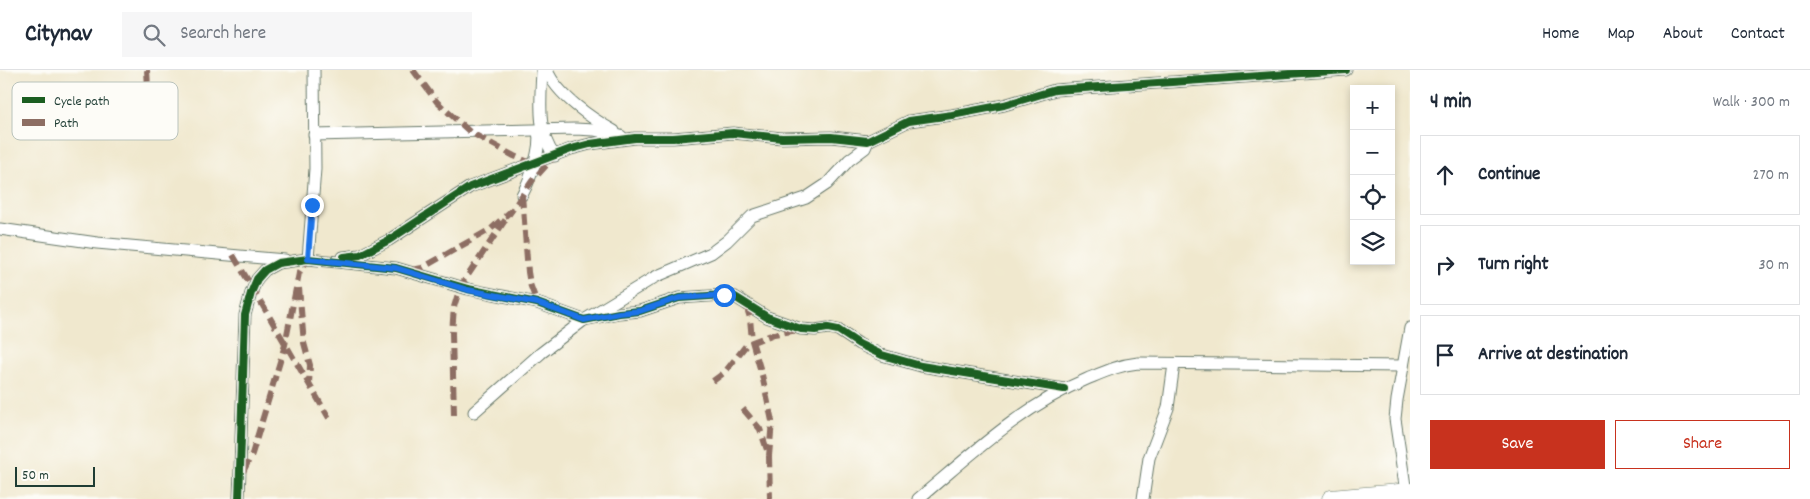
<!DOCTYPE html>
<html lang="en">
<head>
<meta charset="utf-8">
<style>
	:root { --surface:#fff; --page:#f6f6f7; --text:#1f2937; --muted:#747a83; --line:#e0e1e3; --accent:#c8321e }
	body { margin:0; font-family:Dekko,sans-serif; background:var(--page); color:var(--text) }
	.controls { position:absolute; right:15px; top:15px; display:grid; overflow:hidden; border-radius:0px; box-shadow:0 2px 8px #0003 }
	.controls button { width:45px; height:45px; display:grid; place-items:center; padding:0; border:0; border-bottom:1px solid var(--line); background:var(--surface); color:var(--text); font:25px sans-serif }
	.scale { position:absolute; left:15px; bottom:12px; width:80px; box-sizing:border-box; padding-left:5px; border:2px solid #1f3d34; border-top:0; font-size:14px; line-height:18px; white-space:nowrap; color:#1f3d34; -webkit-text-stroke:4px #fdfcf7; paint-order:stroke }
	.stop { position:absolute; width:15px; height:15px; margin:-11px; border:4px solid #1a73e8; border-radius:50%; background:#fff }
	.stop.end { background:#1a73e8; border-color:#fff; box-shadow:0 1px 5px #0008 }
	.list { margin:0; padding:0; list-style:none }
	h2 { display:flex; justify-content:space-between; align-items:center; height:65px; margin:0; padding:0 20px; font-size:21px }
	h2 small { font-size:16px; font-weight:400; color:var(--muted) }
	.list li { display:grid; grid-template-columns:32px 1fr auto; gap:15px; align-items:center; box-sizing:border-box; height:80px; margin:0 10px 10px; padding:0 10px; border:1px solid var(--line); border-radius:0px }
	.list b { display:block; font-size:19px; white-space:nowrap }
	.list em { font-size:16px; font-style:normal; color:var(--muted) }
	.actions { display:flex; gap:10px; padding:15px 20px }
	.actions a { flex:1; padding:11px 0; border:1px solid var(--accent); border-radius:0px; text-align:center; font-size:18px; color:var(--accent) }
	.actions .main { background:var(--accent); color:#fff }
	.icon { flex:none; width:28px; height:28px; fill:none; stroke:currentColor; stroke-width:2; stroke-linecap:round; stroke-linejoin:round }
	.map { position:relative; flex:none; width:1410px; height:429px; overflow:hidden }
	header { display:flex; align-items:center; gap:30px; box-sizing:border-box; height:70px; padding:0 25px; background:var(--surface); border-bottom:1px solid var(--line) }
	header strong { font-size:24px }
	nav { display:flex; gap:28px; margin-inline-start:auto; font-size:18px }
	.search { width:350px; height:45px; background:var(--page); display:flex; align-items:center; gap:12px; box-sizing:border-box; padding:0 18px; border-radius:0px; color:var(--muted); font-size:19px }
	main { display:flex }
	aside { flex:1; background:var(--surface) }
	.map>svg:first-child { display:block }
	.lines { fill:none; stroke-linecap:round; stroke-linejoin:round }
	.minor-casing { stroke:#68796a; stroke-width:13 }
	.primary-casing { stroke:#68796a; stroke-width:19 }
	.minor { stroke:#fff; stroke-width:11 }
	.primary { stroke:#fff; stroke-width:18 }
	.quiet { stroke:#8d6e63; stroke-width:6; stroke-dasharray:12 6; stroke-linecap:butt }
	.cycleway-casing { stroke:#fdfcf7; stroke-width:11 }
	.cycleway { stroke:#1b5e20; stroke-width:8 }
	.route { stroke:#1a73e8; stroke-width:6 }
	.key { fill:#fdfcf7; stroke:#bac3bc; stroke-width:1 }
	.key-label { font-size:14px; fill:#1f3d34 }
</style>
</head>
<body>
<header>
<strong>Citynav</strong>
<div class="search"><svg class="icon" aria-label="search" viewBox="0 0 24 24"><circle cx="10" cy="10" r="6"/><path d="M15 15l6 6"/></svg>Search here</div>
<nav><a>Home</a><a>Map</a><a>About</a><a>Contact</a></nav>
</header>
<main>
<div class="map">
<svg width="1410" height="429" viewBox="0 0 1410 429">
	<rect width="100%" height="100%" fill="#fdfcf7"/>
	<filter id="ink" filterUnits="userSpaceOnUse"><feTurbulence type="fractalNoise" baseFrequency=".02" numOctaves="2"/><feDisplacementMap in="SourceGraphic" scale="10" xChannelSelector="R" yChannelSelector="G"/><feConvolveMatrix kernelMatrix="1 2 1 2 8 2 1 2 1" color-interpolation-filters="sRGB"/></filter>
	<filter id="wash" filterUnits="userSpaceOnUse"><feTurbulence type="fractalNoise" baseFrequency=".0096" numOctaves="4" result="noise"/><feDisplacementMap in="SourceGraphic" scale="20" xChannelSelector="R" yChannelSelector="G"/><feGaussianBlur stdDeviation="1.12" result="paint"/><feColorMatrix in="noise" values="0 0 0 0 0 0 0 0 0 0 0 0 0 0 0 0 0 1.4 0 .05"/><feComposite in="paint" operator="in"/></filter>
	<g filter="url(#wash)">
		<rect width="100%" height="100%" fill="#f0e8ce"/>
	</g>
	<g filter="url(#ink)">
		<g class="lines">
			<g class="minor-casing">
				<g id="minor">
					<path d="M542 0C541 28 536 63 555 86"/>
					<path d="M547 0C556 24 592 49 614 61"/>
					<path d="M314 65 575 59 594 60 621 66"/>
					<path d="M522 125C530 110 542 78 538 61"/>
					<path d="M0 159 97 173 285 190"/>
					<path d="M343 187 360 185 389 170 470 117 571 79 590 74 635 68H673L733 63 782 68 831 67 868 71 909 51 952 45 1004 35 1055 20 1346 0"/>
					<path d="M308 189 315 99 314 0"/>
					<path d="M474 342 541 283 584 250 655 207 711 183 727 171 752 146 806 128 827 114 849 90 865 78 868 71"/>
					<path d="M239 429 245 245 251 223 257 209 265 200 278 193 308 189 396 198 468 219 537 233 584 250 619 243 640 241 679 228 724 225 735 227 767 247 801 259 815 260 828 258 838 260 859 274 882 285 921 296 1064 319"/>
					<path d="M918 429C971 385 1022 336 1087 309 1104 302 1119 295 1138 293L1403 296"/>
					<path d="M1143 429 1149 388 1168 338 1174 294"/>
					<path d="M1407 429 1395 349 1397 330 1410 258"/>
				</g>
			</g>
			<g class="primary-casing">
				<path id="primary" d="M1331 429 1410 422"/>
			</g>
			<use href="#minor" class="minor"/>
			<use href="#primary" class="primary"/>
			<g class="quiet">
				<path d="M147 0 148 17"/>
				<path d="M413 0 437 32 470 62 514 86 533 94"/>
				<path d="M522 125 528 202 530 214 537 233"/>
				<path d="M233 185 329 348"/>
				<path d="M412 200 422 198 491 159 512 140 532 111 553 88"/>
				<path d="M299 218 304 273 310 295 309 314"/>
				<path d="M746 235 750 248 752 271 762 305 772 351 769 386"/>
				<path d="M713 311 725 302 747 274 774 264 798 260"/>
				<path d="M743 339 760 359 769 386 770 429"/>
				<path d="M454 345 452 263 454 237 460 217 512 140"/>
				<path d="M243 402 252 384 285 275 299 203 308 189"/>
			</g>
			<g class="cycleway-casing">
				<g id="cycleway">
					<path d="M344 187 360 185 389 170 470 117 571 79 590 74 635 68H673L733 63 782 68 831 67 868 71 909 51 952 45 1004 35 1055 20 1346 0"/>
					<path d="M239 429 245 245 251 223 257 209 265 200 278 193 308 189 396 198 468 219 537 233 584 250 619 243 640 241 679 228 724 225 735 227 767 247 801 259 815 260 828 258 838 260 859 274 882 285 921 296 1064 319"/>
				</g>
			</g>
			<use href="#cycleway" class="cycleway"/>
		</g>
	</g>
	<g class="lines" filter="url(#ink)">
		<path class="route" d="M312 135 308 189 396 198 468 220 537 233 584 250 619 243 640 241 679 228 724 225"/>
	</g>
	<rect x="12" y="12" width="166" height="58" rx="8" class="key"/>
	<rect x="22" y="27" width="23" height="6" fill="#1b5e20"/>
	<rect x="22" y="49" width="23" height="7" fill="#8d6e63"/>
	<g class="key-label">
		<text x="54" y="35">Cycle path</text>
		<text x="54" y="57">Path</text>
	</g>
</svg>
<div class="controls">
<button>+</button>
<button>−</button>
<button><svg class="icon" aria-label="locate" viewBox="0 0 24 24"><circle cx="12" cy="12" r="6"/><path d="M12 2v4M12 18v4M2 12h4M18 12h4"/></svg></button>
<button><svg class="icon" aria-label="layers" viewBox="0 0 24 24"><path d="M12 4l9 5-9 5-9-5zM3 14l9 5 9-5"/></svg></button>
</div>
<div class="scale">50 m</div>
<div class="stop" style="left:724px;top:225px"></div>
<div class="stop end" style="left:312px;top:135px"></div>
</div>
<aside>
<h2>4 min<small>Walk · 300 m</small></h2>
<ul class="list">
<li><svg class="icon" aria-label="ahead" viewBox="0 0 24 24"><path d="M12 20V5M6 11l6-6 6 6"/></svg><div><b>Continue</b></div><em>270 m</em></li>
<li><svg class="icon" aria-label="right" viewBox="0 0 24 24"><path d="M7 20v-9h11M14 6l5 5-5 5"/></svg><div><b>Turn right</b></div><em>30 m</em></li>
<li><svg class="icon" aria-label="arrive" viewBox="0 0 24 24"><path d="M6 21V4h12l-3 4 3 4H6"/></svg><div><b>Arrive at destination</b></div></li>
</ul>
<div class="actions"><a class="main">Save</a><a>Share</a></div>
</aside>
</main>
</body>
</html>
